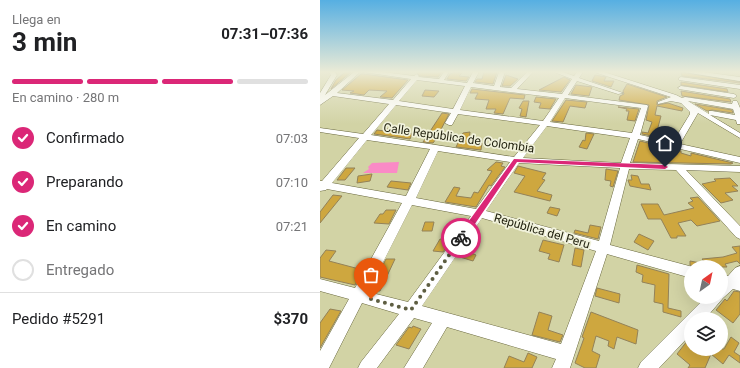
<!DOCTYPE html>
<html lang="es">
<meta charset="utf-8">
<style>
body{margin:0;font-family:Roboto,sans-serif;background:#f2f2f2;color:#202124;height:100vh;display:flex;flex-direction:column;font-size:15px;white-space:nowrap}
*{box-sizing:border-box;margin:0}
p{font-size:13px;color:#757577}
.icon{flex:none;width:22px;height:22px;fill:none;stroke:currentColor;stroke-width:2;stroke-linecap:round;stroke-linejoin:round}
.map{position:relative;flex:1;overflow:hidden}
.details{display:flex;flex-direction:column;background:#fff;width:320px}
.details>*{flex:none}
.needle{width:26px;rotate:33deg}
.tools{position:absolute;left:364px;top:260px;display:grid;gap:8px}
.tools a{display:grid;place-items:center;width:44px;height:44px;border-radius:50%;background:#fff;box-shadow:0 4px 16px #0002;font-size:20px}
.pin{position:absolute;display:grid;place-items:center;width:34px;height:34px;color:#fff;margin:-41px -17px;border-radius:50% 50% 50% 0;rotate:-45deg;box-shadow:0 0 4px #0007}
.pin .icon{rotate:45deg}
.courier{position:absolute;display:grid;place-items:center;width:40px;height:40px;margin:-20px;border:3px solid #db2777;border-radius:50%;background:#fff;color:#222;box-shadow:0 1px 5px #0007}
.overview em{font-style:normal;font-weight:700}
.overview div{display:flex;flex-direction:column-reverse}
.overview{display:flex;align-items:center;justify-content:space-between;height:68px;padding:0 12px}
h1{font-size:26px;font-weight:700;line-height:30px}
.bar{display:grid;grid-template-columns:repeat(4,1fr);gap:6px 4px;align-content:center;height:48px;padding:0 12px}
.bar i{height:5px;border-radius:3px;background:#e0e0e0}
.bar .selected{background:#db2777}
.bar p{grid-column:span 4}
.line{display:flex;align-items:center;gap:10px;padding:0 12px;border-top:1px solid #e0e0e0}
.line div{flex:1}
ol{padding:0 12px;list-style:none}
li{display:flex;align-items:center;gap:12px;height:44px}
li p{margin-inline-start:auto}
li .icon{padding:4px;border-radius:50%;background:#db2777;color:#fff;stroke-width:4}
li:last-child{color:#757577}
li i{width:22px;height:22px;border:2px solid #e0e0e0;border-radius:50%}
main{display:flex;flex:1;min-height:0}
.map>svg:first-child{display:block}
.green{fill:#fa8ac6}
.building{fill:#cea73f;stroke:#938259}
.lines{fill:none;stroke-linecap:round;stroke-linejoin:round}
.minor-casing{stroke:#68673d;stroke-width:1}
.minor{fill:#fff;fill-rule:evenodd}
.route{fill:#db2777}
.done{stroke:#5e5e42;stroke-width:4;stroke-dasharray:0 7.2}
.labels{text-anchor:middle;stroke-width:3.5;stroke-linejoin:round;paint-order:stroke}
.street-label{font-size:12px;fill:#1f1f0d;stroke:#f1f2db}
</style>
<main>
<section class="details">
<div class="overview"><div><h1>3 min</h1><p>Llega en</p></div><em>07:31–07:36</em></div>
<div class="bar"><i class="selected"></i><i class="selected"></i><i class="selected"></i><i></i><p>En camino · 280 m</p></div>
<ol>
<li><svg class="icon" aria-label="check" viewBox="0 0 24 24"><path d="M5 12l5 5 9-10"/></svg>Confirmado<p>07:03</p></li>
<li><svg class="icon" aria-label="check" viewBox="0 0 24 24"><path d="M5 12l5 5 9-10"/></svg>Preparando<p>07:10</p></li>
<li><svg class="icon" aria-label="check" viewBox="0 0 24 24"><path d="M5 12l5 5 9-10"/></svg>En camino<p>07:21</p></li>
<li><i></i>Entregado</li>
</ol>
<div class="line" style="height:52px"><div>Pedido #5291</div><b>$370</b></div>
</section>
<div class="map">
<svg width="420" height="368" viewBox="0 0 420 368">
<rect width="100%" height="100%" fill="#d2d3a5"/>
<path class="green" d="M79,162L77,173H43L49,169L48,167L52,163Z"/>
<path class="building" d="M25,72H31L11,89L16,80Z
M103,72H122L118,77L100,76L97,73Z
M135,72L142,73L139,76L149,77L146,81L127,79L130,74Z
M164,72H177L173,84L155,82L157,79H162Z
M361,72L420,82V83L362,76Z
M41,74H44L88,80L72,98L60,97L67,91L49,90L44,95L30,93L34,91L22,90Z
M186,75L198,79L190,86H182Z
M275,75L286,77L284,81H294L291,87L272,81Z
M244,77L250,80L241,92L219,90Z
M361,82L407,89L408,92L361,85Z
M307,84L347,97L337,101V105L348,103L363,108L362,111L337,106L335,115L341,116L337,131L350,134L348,139L322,134V132L328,133L332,122L326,120L329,105L299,100L300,96L304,94L303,91Z
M256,85L272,87L269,96L251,94Z
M152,89L205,95L204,99L190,98L183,114L174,113L176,109H166L169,100L155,99L158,93H150Z
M105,90L119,91L114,97L102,96Z
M361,91L410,99L411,102L362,96Z
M216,97L236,99L230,109L219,108L221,103L214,102Z
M246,100L267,102L265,108L250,106L243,122L232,121Z
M203,101H209L206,117L200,116L202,109L199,108Z
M375,104L412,110L413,113L392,110L387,111Z
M298,107L319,109L315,121L307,120L309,111H306L307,109Z
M122,113L129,114L116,139L113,143L103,142Z
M66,129H77L76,130H79L77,133L92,134L90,139L54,134L57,130L65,131Z
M150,132L149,142L162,143L161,150L136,147L143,133Z
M266,133L274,134L267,149L259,147L263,140L265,141Z
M320,141L336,145L335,151L340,152L342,157L352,159L356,150L361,151V153L371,156V153L413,163L411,164L313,162Z
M176,162L183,163L181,166L185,167L171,186L169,185L156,207L125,202L134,187L140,188L136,196L151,198L154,192L158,193L172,171L167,170Z
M198,166L226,173L222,179L225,180L217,191L232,195L230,201L194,192L205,176L194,173Z
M26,168H35L25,180H17Z
M286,169L298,171L293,187L290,186L291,181L285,180Z
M52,174L50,181L37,183L38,176Z
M311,175L318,176L321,184H329L331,190L310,186L308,180H312Z
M410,178L418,186H412L418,191L405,193L413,200L401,203L382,184L396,181L394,179Z
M71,181L91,183L88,190L67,187Z
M13,195L22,196L0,223V212Z
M378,197L400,221L377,226L371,220L358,223L366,236H357V238H351L341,219H328L321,204H338L344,215L374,208L368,203L373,201L370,198Z
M230,207L240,209L237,216L227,213Z
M66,210H76L69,224L54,223L60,214H63Z
M105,222H114L112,231H102Z
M270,225L281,227L278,239L254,233L255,230L268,233Z
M319,234L334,241L328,250L314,242Z
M120,239L131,241L123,252L113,251Z
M223,240L244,245L239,262L228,259L230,254L219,251Z
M420,246V264L417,261L405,264L407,267H388L386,265V267H374L370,265V261L386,264L382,259L403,257L417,253L412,247Z
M146,248L153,250L151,253L156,255L153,261L140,257Z
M255,248L264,250L261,267L252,265Z
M6,250L16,251L9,261L43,270L35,285L0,277V258Z
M66,259H75L60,291H50Z
M317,265L349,274L348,308L361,311V317L343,312V304L334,302L335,285L322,282L323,275L316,272Z
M277,288L300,294L299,303L275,296Z
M414,291L420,292V314L413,323L396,310L405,299L407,301Z
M10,309L21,311L0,348V323Z
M219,312L232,316L228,330L243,335L240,342L212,335Z
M271,312L318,330L316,344L297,337L294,349L288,346L289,341L276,336L272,351L280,355L276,368H265L255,363L264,338L262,337Z
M93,326L101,329L89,349L76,345L89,327L92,328Z
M371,336V349H404L411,337L419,343L414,352L420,356V363L409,355L403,364L391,354L385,368H368L370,365L357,354Z
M208,353L217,357L212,368H184L189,356L204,362Z"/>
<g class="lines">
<defs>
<path id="minor" d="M9,72H15L17,75L5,95L34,72H40L17,93L73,100L91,79L43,72H63L94,76L97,74L99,77L119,79L124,72H129L124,80L147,83L153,72H159L153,83L174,86L179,72H185L180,87L191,88L207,72H213L197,89L242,94L252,79L234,72H243L254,76L257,72H263L259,78L303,93L298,94L257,81L248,95L327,105L328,106L320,135L353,142L370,114V112L361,103L351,101L338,104V102L351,97L274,72H284L356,95L362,98L365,97L412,104L413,101H417L420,108V124H417L416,120L390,115L420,133V138L378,113L360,144L420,157V163L318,139L310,163L420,166V172L366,170L420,226V239L416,237L356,170L309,169L290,245L373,267H371V278L287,254L250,368H232L236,359L127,327L103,368H84L112,323L94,318L57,368H38L41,362L79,314L42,303L9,368H0V351L29,299L0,291V279L35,288L82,203L7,189L6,190L0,191V181H2L39,138L0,132V128L43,134L69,104L13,96L0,105V93L11,75ZM97,80L145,86L133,109L79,101ZM151,87L239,98L223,121L140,110ZM245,98L321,108L312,133L230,122ZM368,101L413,109L415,115L392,111H389V114ZM76,105L131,113L125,123L129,125H132L138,114L220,125L194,157L51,135ZM227,126L310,138L301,163L203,158ZM47,140L110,149L86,196L12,183ZM118,151L190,162L156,209L96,198ZM199,163L300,168L279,241L166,211ZM92,205L151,216L88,302L48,292ZM162,218L276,251L241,344L102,306Z
M364,72H383L420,77V81Z
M361,77L420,85V89L359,80V78Z
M361,86L414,94L417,96L414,98L359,89L358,88Z
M420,266V291L413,289L403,298L385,319H371V334L339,368H318L321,362L386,297H401V274L408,276L415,268Z"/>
</defs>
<use href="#minor" class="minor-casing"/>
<use href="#minor" class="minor"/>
</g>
<linearGradient id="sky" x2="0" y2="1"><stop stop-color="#56afe2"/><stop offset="0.58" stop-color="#ebebd6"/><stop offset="1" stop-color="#ebebd6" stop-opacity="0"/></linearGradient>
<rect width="420" height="124" fill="url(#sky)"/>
<path class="route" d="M194,159L345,165L348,167L345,169L197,162L144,240H138V236Z"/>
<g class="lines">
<path class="done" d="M51,299L91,310L141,238"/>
</g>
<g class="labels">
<g class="street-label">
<text transform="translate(139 138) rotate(8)" y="4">Calle República de Colombia</text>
<text transform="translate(222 231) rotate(16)" y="4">República del Peru</text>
</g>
</g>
</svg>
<div class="tools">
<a><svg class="needle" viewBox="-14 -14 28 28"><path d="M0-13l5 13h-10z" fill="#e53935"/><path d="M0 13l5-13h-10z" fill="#757577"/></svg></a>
<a><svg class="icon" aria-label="layers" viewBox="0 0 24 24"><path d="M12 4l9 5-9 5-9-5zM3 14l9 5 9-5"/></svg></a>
</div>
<div class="pin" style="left:51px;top:299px;background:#ea580c"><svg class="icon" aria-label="bag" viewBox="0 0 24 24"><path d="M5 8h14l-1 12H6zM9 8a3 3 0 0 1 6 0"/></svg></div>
<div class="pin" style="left:345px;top:167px;background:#1f2937"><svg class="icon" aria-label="home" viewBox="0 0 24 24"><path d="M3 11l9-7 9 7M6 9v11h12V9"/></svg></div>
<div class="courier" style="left:141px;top:238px"><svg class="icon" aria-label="bike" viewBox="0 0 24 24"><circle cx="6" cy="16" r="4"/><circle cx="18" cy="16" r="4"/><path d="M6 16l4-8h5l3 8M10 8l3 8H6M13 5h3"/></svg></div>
</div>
</main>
